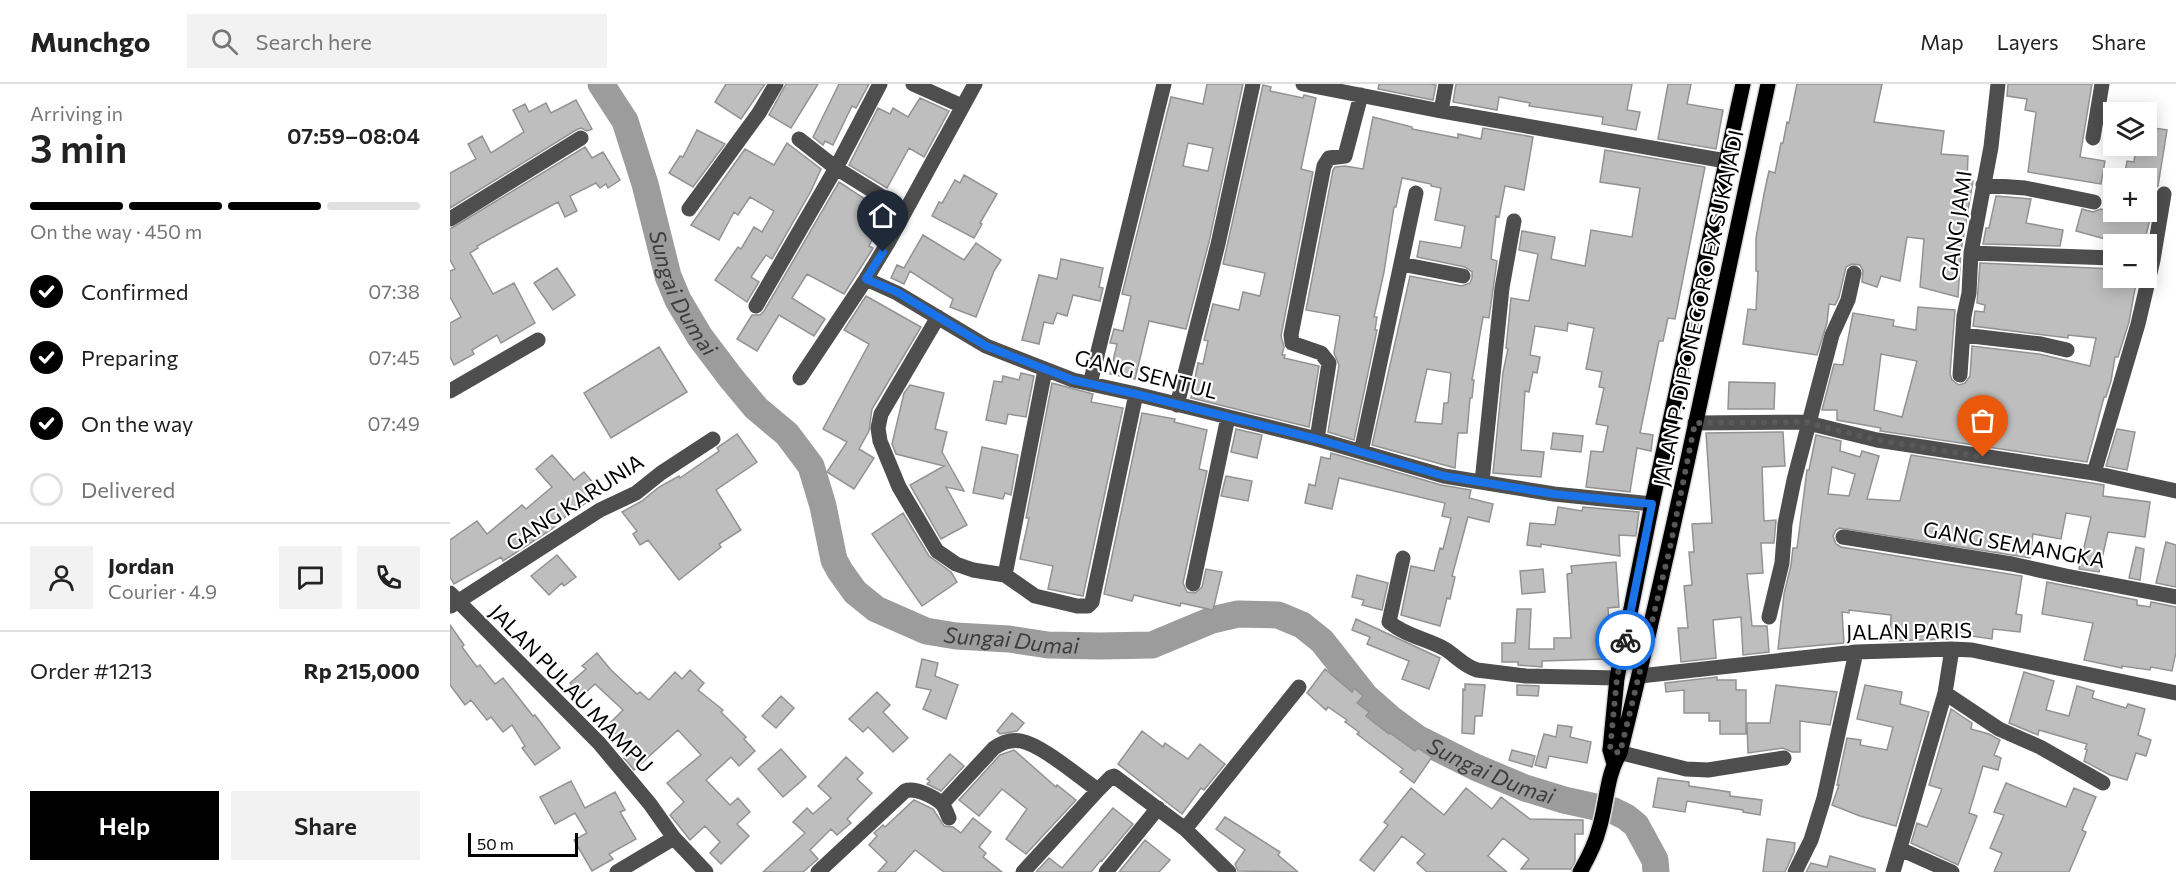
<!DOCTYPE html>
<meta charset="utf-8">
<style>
body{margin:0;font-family:Commissioner,sans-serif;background:#f2f2f2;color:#222;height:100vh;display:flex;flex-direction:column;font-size:22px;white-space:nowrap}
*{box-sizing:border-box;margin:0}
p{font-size:20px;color:#767676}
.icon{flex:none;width:33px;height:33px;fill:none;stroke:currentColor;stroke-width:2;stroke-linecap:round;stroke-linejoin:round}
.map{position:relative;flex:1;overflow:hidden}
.side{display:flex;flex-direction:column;background:#fff;width:450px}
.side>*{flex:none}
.tools{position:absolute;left:1653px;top:18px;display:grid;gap:12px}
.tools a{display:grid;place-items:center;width:54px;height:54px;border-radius:0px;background:#fff;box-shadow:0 3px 15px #0003;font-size:30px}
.scale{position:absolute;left:18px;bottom:15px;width:110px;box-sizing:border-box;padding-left:6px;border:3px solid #000;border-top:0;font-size:16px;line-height:21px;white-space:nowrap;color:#000;-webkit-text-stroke:4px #fff;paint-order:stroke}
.pin{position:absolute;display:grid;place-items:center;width:51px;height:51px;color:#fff;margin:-62px -26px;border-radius:50% 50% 50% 0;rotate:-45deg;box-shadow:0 0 6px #0007}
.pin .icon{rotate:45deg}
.courier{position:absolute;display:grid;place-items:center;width:60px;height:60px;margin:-30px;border:4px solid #1a73e8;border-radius:50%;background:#fff;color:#222;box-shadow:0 2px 8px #0007}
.overview em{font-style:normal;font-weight:600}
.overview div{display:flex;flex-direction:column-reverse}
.overview{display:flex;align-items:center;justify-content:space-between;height:102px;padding:0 30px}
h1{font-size:39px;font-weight:600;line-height:45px}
.bar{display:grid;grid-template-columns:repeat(4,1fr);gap:9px 6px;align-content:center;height:72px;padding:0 30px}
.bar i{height:8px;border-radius:4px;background:#e0e0e0}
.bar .on{background:#000}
.bar p{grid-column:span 4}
.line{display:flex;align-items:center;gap:15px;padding:0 30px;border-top:2px solid #e0e0e0}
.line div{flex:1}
.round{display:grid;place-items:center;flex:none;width:63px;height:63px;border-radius:0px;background:#f2f2f2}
ol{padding:0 30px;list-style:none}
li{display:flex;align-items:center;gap:18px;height:66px}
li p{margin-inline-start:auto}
li .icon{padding:6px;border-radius:50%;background:#000;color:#fff;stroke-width:4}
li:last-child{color:#767676}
li i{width:33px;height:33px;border:3px solid #e0e0e0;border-radius:50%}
.cta{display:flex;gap:12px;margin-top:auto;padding:12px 30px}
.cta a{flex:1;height:69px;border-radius:0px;background:#000;color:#fff;font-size:24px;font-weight:600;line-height:69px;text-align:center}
.cta a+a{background:#f2f2f2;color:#222}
header{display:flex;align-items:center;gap:36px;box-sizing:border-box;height:84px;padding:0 30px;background:#fff;border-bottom:2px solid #e0e0e0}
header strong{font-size:28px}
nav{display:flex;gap:33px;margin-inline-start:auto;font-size:21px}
.search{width:420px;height:54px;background:#f2f2f2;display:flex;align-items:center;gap:15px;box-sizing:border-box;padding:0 21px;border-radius:0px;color:#767676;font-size:22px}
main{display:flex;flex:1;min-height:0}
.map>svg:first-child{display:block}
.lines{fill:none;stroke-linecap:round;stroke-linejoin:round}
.river{stroke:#9c9c9c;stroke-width:27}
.building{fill:#bebebe;stroke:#929292;stroke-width:1.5;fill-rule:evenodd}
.major-casing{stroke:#dbdbdb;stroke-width:18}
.minor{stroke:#4e4e4e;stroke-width:15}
.major{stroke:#000;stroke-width:15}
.done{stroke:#595959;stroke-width:6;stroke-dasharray:0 10.8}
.route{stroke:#1a73e8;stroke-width:8}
.labels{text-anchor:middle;stroke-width:4.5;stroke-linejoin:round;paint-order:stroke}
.street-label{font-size:21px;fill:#000;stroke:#fff}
.water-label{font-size:22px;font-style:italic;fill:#3d3d3d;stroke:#fff}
</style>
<header>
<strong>Munchgo</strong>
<div class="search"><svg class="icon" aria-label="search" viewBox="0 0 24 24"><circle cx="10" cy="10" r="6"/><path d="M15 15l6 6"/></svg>Search here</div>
<nav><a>Map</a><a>Layers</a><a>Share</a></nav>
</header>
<main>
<section class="side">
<div class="overview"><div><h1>3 min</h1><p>Arriving in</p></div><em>07:59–08:04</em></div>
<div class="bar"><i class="on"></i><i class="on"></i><i class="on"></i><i></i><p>On the way · 450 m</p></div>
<ol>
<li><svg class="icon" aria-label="check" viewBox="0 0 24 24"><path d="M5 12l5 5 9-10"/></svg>Confirmed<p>07:38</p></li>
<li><svg class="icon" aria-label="check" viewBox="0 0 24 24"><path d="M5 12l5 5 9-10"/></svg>Preparing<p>07:45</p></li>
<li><svg class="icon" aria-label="check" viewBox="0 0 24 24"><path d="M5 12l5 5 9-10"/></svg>On the way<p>07:49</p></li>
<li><i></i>Delivered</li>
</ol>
<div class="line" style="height:108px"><a class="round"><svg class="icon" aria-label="person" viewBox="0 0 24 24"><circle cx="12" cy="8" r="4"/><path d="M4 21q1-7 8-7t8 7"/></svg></a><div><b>Jordan</b><p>Courier · 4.9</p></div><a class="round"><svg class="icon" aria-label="chat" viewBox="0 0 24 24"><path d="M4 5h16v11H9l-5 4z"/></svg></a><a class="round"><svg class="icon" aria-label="phone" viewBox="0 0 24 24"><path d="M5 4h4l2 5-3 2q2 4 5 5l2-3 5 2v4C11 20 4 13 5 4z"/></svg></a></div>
<div class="line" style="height:78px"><div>Order #1213</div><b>Rp 215,000</b></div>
<div class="cta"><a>Help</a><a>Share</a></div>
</section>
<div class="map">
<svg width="1726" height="788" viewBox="0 0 1726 788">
<rect width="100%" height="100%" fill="#fff"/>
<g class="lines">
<path class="river" id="s1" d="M151,0L175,37L195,100L218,192L228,216L250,253L281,294L306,324L337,350L361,382L373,422L384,476L390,487L405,508L426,525L476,547L506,552L559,555L598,561L650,562L702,561L762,536L788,530L828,531L852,541L872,557L916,613L941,635L967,654L1025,683L1075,704L1114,716L1164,727L1176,733L1186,741L1205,776L1206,788"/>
</g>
<path class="building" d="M276,0H315L291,35L265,18Z
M336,0H368L341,44L319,31Z
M389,0H419L406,24L402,22L383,61L375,57L373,61L363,53Z
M757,0H793L759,158L736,245L699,237L685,295L660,290L667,260L660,259L664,245L673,247L681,212L672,210L721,13L753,20ZM738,59L763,64L758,87L733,82Z
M929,0H980L986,1L983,16L928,5Z
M1006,0H1182L1177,26L1190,28L1186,46L1152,40L1153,33L1079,22L1080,19L1049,13L1047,26L1003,18Z
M1218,0H1241L1237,20L1273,26L1266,65L1208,55Z
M1347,0H1432L1424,38L1494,47L1491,70L1518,72L1517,97H1523L1511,167L1508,213L1470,203L1474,155L1457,153L1450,197L1431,192L1427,203L1412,198L1413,187L1410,181L1402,180L1396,183L1389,213L1385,221L1379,220L1377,239L1367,271L1293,260L1298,225L1306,226L1308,187H1306V154L1314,110L1319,87L1325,89L1331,59H1333L1337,38L1339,39Z
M1558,0H1642L1630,73L1655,77L1651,100L1578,88L1586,28L1575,26L1577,15L1557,12Z
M813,1L821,3L820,7L853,14L854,11L866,14L851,85L863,88L831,252L834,263L832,271H835L834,274L869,282L859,343L741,314L748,279L753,280L758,257L754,256L763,220L789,226L793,208L810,212L815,189L773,180Z
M470,14L499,27L474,73L459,64L437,104L399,81L428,24L440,30L443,24L458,33Z
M126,16L142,45L137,47L131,44L126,46L0,124V89L26,75L18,60L32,52L41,69L74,48L63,26L75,20L79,28L96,19L101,29Z
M923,33L962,43V45L1008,54V50L1031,55L1033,44L1083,53L1074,106L1055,102L1049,133L1046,132L1041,175L1047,177L1039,234L1033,233L1022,296H1024L1022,314H1020L1017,349H1008L1005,384L922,361L960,192L1012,202L1020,199L1022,194V188L1015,183L967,173L970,157L1011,164L1015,142L985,136L991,104L981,102V100L952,94L946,123H944L934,188L924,233H927L925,246H927L904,356L878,348L889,281L884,269L890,232L856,226L883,86L885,83L895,82L913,85ZM977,285L1001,289L998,319H994L992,340L965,338Z
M1696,43L1717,46L1708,102L1706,104L1696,103V94H1674L1677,77L1684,78L1686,62H1696Z
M247,46L275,60L243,103L219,89L230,72L233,73Z
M337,59L371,85L361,107L322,175L316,171L301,193L309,198L297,218L265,196L288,163L291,165L304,143L312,148L324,127L300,113L288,131L284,128L269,156L241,141L295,65L324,81Z
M135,63L142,74L153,68L170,96L158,104L156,100L150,104L146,99L120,112L127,127L115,133L108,118L63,142L27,162L28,164L20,169L43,210L64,199L85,239L51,259L47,251L22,266L24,270L4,281L0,273V239L11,233L0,213V187L5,185L0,176V145Z
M1155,66L1255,83L1225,235L1218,234L1213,257H1209L1190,349L1203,351L1201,367L1187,364L1180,408L1136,403L1141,367L1153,368L1158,342L1146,340L1154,304L1149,303L1152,288L1136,285L1144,244L1118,239L1117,247L1085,242L1080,271L1090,273L1087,289L1083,288L1079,308L1075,307L1071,366L1094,368L1091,393L1043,389L1053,288L1058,265L1056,264L1061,214L1079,217L1088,170L1069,166L1072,147L1105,153L1101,175L1135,182L1141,146L1182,153L1190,104L1150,98Z
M514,91L547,110L530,139L532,140L524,154L482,132L489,118L492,119L505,96L510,99Z
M389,98L436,129L419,162L423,164L420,169L394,210L357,190L342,214L375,235L364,252L329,231L307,267L287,255L302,231H310L314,227Z
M1546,112L1581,115L1576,139L1613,146L1610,162L1533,160L1536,144H1539Z
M1632,125L1643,128L1651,125L1662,128L1663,125L1664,128H1672L1700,135L1694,160L1664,161L1654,158L1655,155L1626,147Z
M473,151L514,176L526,159L551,176L544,187L526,233L500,223L503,215L460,187L454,200L441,194L447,181L454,184Z
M611,175L653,184L649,203L653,204L650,217L623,211L617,232L607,229L603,240L594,238L589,260L572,256L589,191L607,195Z
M1530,179L1664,185V194H1687L1679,238L1668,273H1665L1661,297L1656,313H1654L1637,378L1430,347L1431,344L1387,336V326H1372L1384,280L1393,281L1403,229L1444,236L1443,242L1466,246L1468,223L1505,226L1500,290L1502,296L1509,301L1515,299L1520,292L1522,262L1589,270L1640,282L1646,254L1618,251V254L1523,242L1525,227L1534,228L1535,221L1527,219ZM1431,270L1467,277L1452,333L1424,326Z
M107,184L125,211L103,226L84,199Z
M416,212L471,243L422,325L419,347L409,365L424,374L404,405L377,388L397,358L373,345L419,260L394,246Z
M209,263L237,308L161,354L134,309Z
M571,289L584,292L576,333L558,330L556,340L536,336L544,297L552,298L553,292L569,296Z
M1279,298L1325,299L1324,325H1278Z
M602,299L643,310L641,318L673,324L633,512L598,505L603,482L570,475L579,434H576Z
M460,301L494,309L485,345L497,348L492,368L514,407L496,403L517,441L491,455L460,401L494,382L446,370L442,360L454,309Z
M692,329L725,335L724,338L757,346L749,385L757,387L733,499L737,508L745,509L752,503L756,485L772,488L763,526L731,519L730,522L684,511L682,517L654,510Z
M786,345L812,351L807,374L781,368Z
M1667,345L1685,348L1677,386L1656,382Z
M1333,348L1335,382L1312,383L1314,437L1326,436L1324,459H1311L1313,489L1297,490L1302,542H1317L1319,568L1293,571L1291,533L1263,536L1266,574L1231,578L1228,544H1238L1234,502L1242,501L1239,468H1244L1242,440L1262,439L1256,349Z
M1103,349L1133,352L1131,368L1101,365Z
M287,350L307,378L266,406L291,446L269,460L271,463L229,496L198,456L190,461L183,450L187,447L172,428L192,417L209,403L229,392L230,394L269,367L267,364Z
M1366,351L1391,357L1390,367L1410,373L1412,367L1429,372L1417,415L1450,417L1461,371L1654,401L1653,412L1700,418L1695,453L1658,448L1649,488L1629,485L1641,433L1616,429L1611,455L1583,450L1580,474L1390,444L1386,446L1383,452L1386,460L1391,463L1572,492L1566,530L1572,531L1570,548L1543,545L1542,555L1500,549L1499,555L1440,557L1441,531L1399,526V529L1392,528L1394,559L1328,565L1334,510L1341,481L1343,464H1347L1357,386H1359ZM1382,383L1405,390L1399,412L1378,410Z
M532,363L568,371L561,411L555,409L553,415L523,409Z
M881,369L991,401L1021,406L1019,414L1043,420L1039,438L1018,433L1002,492L1005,493L1000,515L997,514L990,542L951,531L961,482L984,487L990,464L993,465L1001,434L992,432L995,419L889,394L882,425L855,419L859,400L865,402L871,373L880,375Z
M102,371L124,396L134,388L150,407L127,426L125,424L102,445L53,477L51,473L4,500L0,493V456L27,437L37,450L72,421L76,425L102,403L86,385Z
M776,392L802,397L798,417L771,412Z
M1108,423L1132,427L1133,423L1189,428L1186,452L1169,451L1170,472L1091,460V463L1077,461L1080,439L1105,441Z
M453,429L479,472L501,488L507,498L472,522L422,450Z
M1716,458L1726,461V503L1706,499Z
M1686,463L1694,465L1690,496L1679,494Z
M107,471L126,493L114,502L112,499L99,511L81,492Z
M1166,478L1169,523L1158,524L1160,548H1155L1156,575L1092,577V583L1068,581V578H1052V559H1065L1067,525H1081L1079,565H1104V554H1121L1117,490L1122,489L1121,482Z
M1093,485L1095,508L1072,510L1070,487Z
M907,491L938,499L932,526L912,521L914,516L902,513Z
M1597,498L1687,516V521L1700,523L1701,518L1726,523V568L1722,587L1701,583L1700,586L1672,582V584L1634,576L1643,539L1592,530Z
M906,535L990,574L979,605L952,595L959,577L917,560L920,553L902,546Z
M0,541L14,561L12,563L27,583L30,581L45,600L53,594L83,632L85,631L110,664L85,681L72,664L75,662L62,641L53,648L41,633L37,636L21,616L15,621L0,601Z
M147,569L161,586L187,610L190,608L199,616L225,588L232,595L240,586L254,599L248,606L273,626L271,628L296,653L294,655L305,667L289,682L281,673L256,696L280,721L288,714L300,728L287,740L299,752L271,780L260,769L270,758L255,742L240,756L220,731L234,718L217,699L251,671L228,646L184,686L174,674L183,666L157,642L173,626L145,600L132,612L120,599L136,585L132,582Z
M472,575L488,579L485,592L508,601L496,635L473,625L481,606L466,603Z
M875,585L902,608L904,604L913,612L907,619L919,628L916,632L939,650L940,649L965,667L968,664L982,673L964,699L950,688L953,685L907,650L909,648L895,638L897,636L878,623L876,626L857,609Z
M1574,588L1604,597L1596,626L1619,632L1627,602L1644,607L1642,614L1676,624L1678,620L1695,625L1688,651L1701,656L1696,672L1686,669L1677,696L1660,691L1634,677L1637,666L1635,665L1637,660L1589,646L1588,651L1559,639Z
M1267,593V596H1286V606H1296V650H1270V637H1259V629H1234V606L1216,608L1215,599Z
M1015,600L1035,601L1032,632H1025L1024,650L1012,649L1013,605L1015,606Z
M1067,601L1089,602L1088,612L1067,611Z
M1326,601L1387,608L1380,641L1350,637V668H1342L1333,664L1298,669L1297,639H1320Z
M1415,601L1452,608L1450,620L1479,628L1446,742L1410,732L1382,721L1389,701H1387L1397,654L1411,656L1410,661L1437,666L1443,643L1407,635Z
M427,608L440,621L433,628L458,654L443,668L418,643L413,648L399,635Z
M331,612L344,624L326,644L312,632Z
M1501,625L1522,639L1521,645L1539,650L1550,656L1544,671L1551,674L1548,686L1533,682L1519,729L1527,732L1508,781L1461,759L1467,739L1477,743L1492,705L1479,701Z
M562,629L574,639L567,647L550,650L547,647Z
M1108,641L1122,643L1120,653L1141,658L1137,679L1099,672L1096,684L1085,681L1094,650L1106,653Z
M692,647L713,663L715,659L738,675L750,660L775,680L754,706L751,704L732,730L668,680Z
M331,665L356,693L333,713L308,685Z
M564,666L606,703L607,701L626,716L576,770L556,755L577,725L552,705L529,732L509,716L550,671Z
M1062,666L1085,672L1082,683L1059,676Z
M500,670L514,682L491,707L477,700L480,697L477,695Z
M396,673L413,689L407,695L422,709L397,735L401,739L387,751L381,745L360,766L368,775L353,788H313L355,749L343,738L357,724L363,730L381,714L368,702Z
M1208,694L1239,698V702L1280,708V712L1312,716L1310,731L1293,728V726L1237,717L1235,728L1203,723Z
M121,697L135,724L165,708L175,726L170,728L186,755L159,770L163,775L142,787L124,756L137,749L125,729L105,740L90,713Z
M1556,699L1616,723L1624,704L1646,713L1632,746L1636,748L1619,788H1544L1552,769L1540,764L1554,731L1544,728Z
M961,704L994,731L1016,704L1042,725L1051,713L1080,735L1133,736V750H1125V778L1121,785H1071L1079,775L1053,754L1038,772L1057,788H977L967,779L975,770L952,752L924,787L910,776L938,741L934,738Z
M464,716L483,725L494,742L503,743L511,749L523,734L541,748L529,763L536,769L533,773L552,788H494L465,766L445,788H428L437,778L419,761L427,752L424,749L433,741L435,743Z
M663,724L683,740L652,777L651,776L641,788H586L599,774L612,784Z
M775,733L830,768L828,771L848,788L788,787L785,780L795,766L766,745Z
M1317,755L1345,759L1344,768L1335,788H1313Z
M695,756L720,776L709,788H669Z
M1380,772L1425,785V788H1356L1361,779L1377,783Z"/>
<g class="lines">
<defs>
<path id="major" d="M1164,680L1160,666L1167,594L1202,420L1293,0
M1130,788C1138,774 1145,761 1149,745C1157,720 1156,692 1170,669C1225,447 1270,223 1318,0"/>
</defs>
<use href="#major" class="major-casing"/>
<path class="minor" d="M463,0L512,22
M525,0L439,157L416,195L447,209L536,262L623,296L686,310L867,355L994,392L1104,410L1202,420
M853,0L991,27L1276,77
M991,27L996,0
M1643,54L1652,0
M349,55L386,84L455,127
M1533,101L1575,104L1644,118
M239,125L309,29L326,0
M0,135L131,54
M1521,169L1664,174
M951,180L1013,192
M306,222L386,84L430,0
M488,233L431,330L428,344L430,357L449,403L487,467L506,480L523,486L555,491L585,512L627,522H638L642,518L686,310
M1513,251L1591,260L1617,266
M1510,291L1514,232L1519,209L1521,169L1541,63L1548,0
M350,294L416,195
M640,300L714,0
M0,307L88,256
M727,321L768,160L803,0
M1245,339L1359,338L1366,341L1427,356L1644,389L1726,407
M867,355L879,279L871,269L842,259L841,251L874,82L879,74L895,72L911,11
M911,368L966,109
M1644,389L1688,240L1703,176L1714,110
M1032,398L1052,204L1064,137
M1393,453L1562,480L1616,492L1726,513
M953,474L939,538C956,552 977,555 995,565C1006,572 1014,582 1027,586L1076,592L1167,594
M555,491L595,286
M743,500L778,333
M0,509L149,659L200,720L224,754L256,788
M1,522L150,426L186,409L211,389L263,355
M1319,533L1332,479L1335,440L1344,396L1382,251L1398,216L1404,189
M1190,592L1406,568L1502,565L1522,566L1726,609
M1495,609L1549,645L1590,663L1653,699
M1160,666L1236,685L1258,686L1334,674
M492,720L544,664C551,659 561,655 571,657C592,661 629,693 648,706
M735,745L849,603
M1450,765L1502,788
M167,788L224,754
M368,788L455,707C465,703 485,713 492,720C495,723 497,730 499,734
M573,788L648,706L661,693L664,692L735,745L779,788
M656,788L708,724
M1345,788L1361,756L1374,714L1406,568
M1443,788L1495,609L1502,565"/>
<use href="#major" class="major"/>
</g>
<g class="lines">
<path class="done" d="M1175,556L1167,594L1160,666L1170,669L1220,464L1245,339L1359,338L1366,341L1427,356L1533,373"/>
<path class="route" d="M433,168L416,195L447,208L536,262L623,296L686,310L867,355L994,392L1104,410L1202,420L1175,556"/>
</g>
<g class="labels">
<g class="street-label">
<text transform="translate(1507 142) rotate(-82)" y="7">GANG JAMI</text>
<text transform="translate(1249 224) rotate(-78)" y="7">JALAN P. DIPONEGORO EX SUKAJADI</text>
<text transform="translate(696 291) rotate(14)" y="7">GANG SENTUL</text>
<text transform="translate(125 419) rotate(-33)" y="7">GANG KARUNIA</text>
<text transform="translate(1564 461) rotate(10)" y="7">GANG SEMANGKA</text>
<text transform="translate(1459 548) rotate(-1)" y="7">JALAN PARIS</text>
<text transform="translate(121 605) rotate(46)" y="7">JALAN PULAU MAMPU</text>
</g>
<g class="water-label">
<text dy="8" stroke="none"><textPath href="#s1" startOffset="226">Sungai Dumai</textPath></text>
<text dy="8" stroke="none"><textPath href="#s1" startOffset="748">Sungai Dumai</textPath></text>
<text dy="8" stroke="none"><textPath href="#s1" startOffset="1290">Sungai Dumai</textPath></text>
</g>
</g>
</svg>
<div class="tools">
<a><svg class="icon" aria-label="layers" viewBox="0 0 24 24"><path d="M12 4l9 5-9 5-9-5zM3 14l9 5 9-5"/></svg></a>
<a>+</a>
<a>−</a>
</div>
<div class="scale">50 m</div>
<div class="pin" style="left:1533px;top:373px;background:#ea580c"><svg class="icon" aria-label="bag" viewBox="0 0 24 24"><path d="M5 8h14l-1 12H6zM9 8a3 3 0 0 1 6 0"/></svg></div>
<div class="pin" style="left:433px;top:168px;background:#1f2937"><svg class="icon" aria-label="home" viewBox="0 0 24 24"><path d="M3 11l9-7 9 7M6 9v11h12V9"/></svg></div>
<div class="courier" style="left:1175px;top:556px"><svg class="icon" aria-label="bike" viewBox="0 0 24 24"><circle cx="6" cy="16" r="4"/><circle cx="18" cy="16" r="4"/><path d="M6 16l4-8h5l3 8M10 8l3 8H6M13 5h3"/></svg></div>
</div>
</main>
